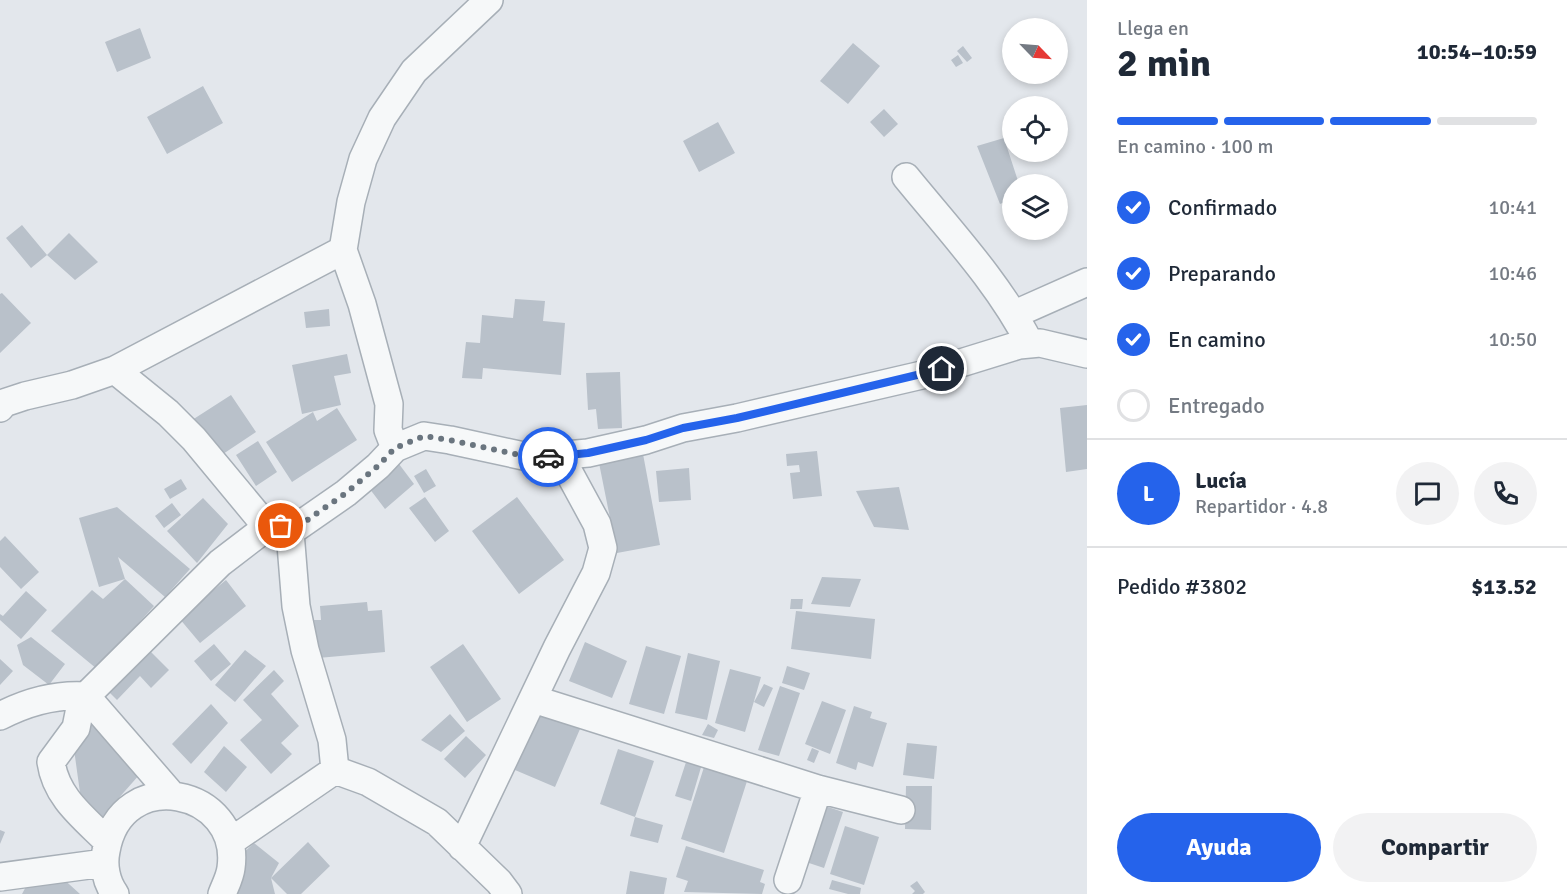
<!DOCTYPE html>
<html lang="es">
<meta charset="utf-8">
<style>
body{margin:0;font-family:Signika,sans-serif;background:#f2f2f3;color:#1f2937;height:100vh;display:flex;flex-direction:column;font-size:22px;white-space:nowrap}
*{box-sizing:border-box;margin:0}
p{font-size:20px;color:#747a83}
.icon{flex:none;width:33px;height:33px;fill:none;stroke:currentColor;stroke-width:2;stroke-linecap:round;stroke-linejoin:round}
.map{position:relative;flex:1;overflow:hidden}
.panel{display:flex;flex-direction:column;background:#fff;width:480px}
.panel>*{flex:none}
.needle{width:39px;rotate:115deg}
.controls{position:absolute;left:1002px;top:18px;display:grid;gap:12px}
.controls a{display:grid;place-items:center;width:66px;height:66px;border-radius:50%;background:#fff;box-shadow:0 3px 9px #0003;font-size:30px}
.pin{position:absolute;display:grid;place-items:center;width:51px;height:51px;color:#fff;margin:-26px;border:3px solid #fff;border-radius:50%;box-shadow:0 2px 6px #0007}
.courier{position:absolute;display:grid;place-items:center;width:60px;height:60px;margin:-30px;border:4px solid #2563eb;border-radius:50%;background:#fff;color:#222;box-shadow:0 2px 8px #0007}
.headline em{font-style:normal;font-weight:700}
.headline div{display:flex;flex-direction:column-reverse}
.headline{display:flex;align-items:center;justify-content:space-between;height:102px;padding:0 30px}
h1{font-size:39px;font-weight:700;line-height:45px}
.bar{display:grid;grid-template-columns:repeat(4,1fr);gap:9px 6px;align-content:center;height:72px;padding:0 30px}
.bar i{height:8px;border-radius:4px;background:#e0e1e3}
.bar .active{background:#2563eb}
.bar p{grid-column:span 4}
.line{display:flex;align-items:center;gap:15px;padding:0 30px;border-top:2px solid #e0e1e3}
.line div{flex:1}
.round{display:grid;place-items:center;flex:none;width:63px;height:63px;border-radius:32px;background:#f2f2f3}
ol{padding:0 30px;list-style:none}
li{display:flex;align-items:center;gap:18px;height:66px}
li p{margin-inline-start:auto}
li .icon{padding:6px;border-radius:50%;background:#2563eb;color:#fff;stroke-width:4}
li:last-child{color:#747a83}
li i{width:33px;height:33px;border:3px solid #e0e1e3;border-radius:50%}
.action{display:flex;gap:12px;margin-top:auto;padding:12px 30px}
.action a{flex:1;height:69px;border-radius:36px;background:#2563eb;color:#fff;font-size:24px;font-weight:700;line-height:69px;text-align:center}
.action a+a{background:#f2f2f3;color:#1f2937}
main{display:flex;flex:1;min-height:0}
.map>svg:first-child{display:block}
.building{fill:#b9c1ca}
.lines{fill:none;stroke-linecap:round;stroke-linejoin:round}
.minor-casing{stroke:#a7afb7;stroke-width:30}
.minor{stroke:#f6f8f9;stroke-width:27}
.done{stroke:#6a757f;stroke-width:6;stroke-dasharray:0 10.8}
.route{stroke:#2563eb;stroke-width:8}
</style>
<main>
<div class="map">
<svg width="1087" height="894" viewBox="0 0 1087 894">
<rect width="100%" height="100%" fill="#e3e7ec"/>
<path class="building" d="M140,28L151,58L117,72L105,42Z
M853,43L880,66L848,104L820,81Z
M963,46L972,58L967,62L957,51Z
M958,55L963,63L956,67L951,60Z
M203,86L223,123L167,154L147,117Z
M884,109L898,124L884,137L870,122Z
M718,122L735,153L699,172L683,141Z
M1004,138L1019,184H1012V199L1000,204L977,146Z
M22,225L47,255L31,268L6,238Z
M69,233L98,262L75,280L47,255Z
M2,293L31,323L0,353V294Z
M515,299L545,301L543,321L565,323L561,375L483,368L482,379L462,378L466,342L480,343L482,315L513,318Z
M329,309L330,326L306,328L304,312Z
M347,354L351,373L334,376L341,405L302,414L292,365Z
M620,372L622,428L598,429L596,409L588,410L586,373Z
M231,395L256,432L214,460L189,422Z
M1087,405V469L1066,472L1060,408Z
M337,408L357,440L292,482L266,442L313,412L317,421Z
M258,441L277,472L256,486L236,455Z
M817,451L822,496L793,499L790,473L800,472L799,465L787,466L786,454Z
M643,454L660,545L617,553L599,463Z
M399,464L414,484L385,509L366,484Z
M689,468L691,500L659,502L656,471Z
M426,469L436,486L424,493L414,476Z
M181,479L187,489L170,499L164,489Z
M899,487L909,530L874,527L856,491Z
M425,497L449,531L435,542L409,508Z
M517,497L564,560L519,594L472,531Z
M203,498L228,524L197,563L167,531Z
M172,503L181,515L164,528L155,516Z
M117,507L190,569L165,597L118,557L125,579L99,587L79,518Z
M5,536L39,572L21,589L0,567V541Z
M822,577L861,579L850,607L811,604Z
M125,579L154,606L97,669L51,631L92,590L103,599Z
M226,580L246,606L200,643L179,618Z
M26,591L47,610L21,639L0,620V614L3,616Z
M791,599H803L802,609H790Z
M367,602L368,611L382,610L385,652L318,658L314,620H321L320,606Z
M796,611L875,619L871,659L791,649Z
M31,637L65,664L49,685L23,665L17,645Z
M141,642L169,670L151,688L140,676L117,700L101,684Z
M585,642L627,661L612,698L569,681Z
M214,644L231,664L211,681L194,661Z
M463,644L501,699L467,722L430,667Z
M646,646L681,656L664,714L629,704Z
M245,650L266,666L235,702L215,685Z
M688,653L720,661L707,720L675,713Z
M0,659L13,671L0,685Z
M787,666L810,673L804,690L782,683Z
M730,669L761,677L745,732L715,723Z
M274,670L284,681L271,694L299,726L281,743L292,754L271,774L240,740L262,720L243,700Z
M764,684L773,688L764,707L754,702Z
M780,686L800,693L779,756L758,750Z
M822,701L846,710L830,754L805,744Z
M211,704L228,723L191,764L172,744Z
M854,706L872,712L870,718L887,723L873,767L858,762L856,770L836,763Z
M541,712L580,729L555,787L515,770Z
M450,714L465,731L441,752L421,740Z
M96,721L140,774L102,817L81,800L73,742Z
M708,724L718,730L714,738L702,735Z
M466,736L486,755L465,778L444,759Z
M907,743L937,746L934,779L903,775Z
M224,746L247,767L226,792L204,772Z
M812,748L819,751L814,763L807,760Z
M618,749L654,761L635,817L600,804Z
M687,759L702,764L691,801L675,796Z
M705,764L748,778L724,853L681,839Z
M906,786H932L931,830L905,829Z
M816,803L843,812L824,868L797,859Z
M635,817L663,825L658,843L630,836Z
M845,826L879,837L864,885L830,874Z
M0,830L5,832L0,844Z
M308,842L330,866L301,894H287L271,878Z
M254,843L279,863L271,878L275,894H229L239,857Z
M686,846L764,870L760,882L765,884L762,894L684,892L688,881L676,877Z
M630,871L667,878L664,894H626Z
M59,875L80,894H22L29,881Z
M832,880L861,888L860,894H848L829,889Z
M917,881L925,892L923,894H912L915,891L910,886Z"/>
<g class="lines">
<defs>
<path id="minor" d="M906,177C950,231 999,283 1030,344
M1015,314L1087,282
M115,370L168,413L194,439L267,527
M0,408L4,403L25,396L72,385L115,370L343,250
M395,448L388,430L389,404L362,304L343,250L351,202L363,159L382,118L414,71L489,0
M533,699L818,789L901,810
M0,716C27,702 56,694 86,696L171,794
M335,770L332,740L305,650L296,606L290,532L346,493L378,466L395,448L424,436L450,440L533,458L588,453L646,440L683,428L737,418L922,375L1019,345L1040,343L1087,354
M107,841C83,817 56,797 51,762L76,728L80,708L86,696L220,563L267,527L281,526L290,532
M230,842L335,770L368,782L437,822L499,882L508,894
M462,847L557,648L596,573L603,548L597,524L560,456
M0,877L104,863
M788,880L818,789
M115,894C106,882 103,865 106,851C121,763 242,789 231,868C230,877 225,886 222,894"/>
</defs>
<use href="#minor" class="minor-casing"/>
<use href="#minor" class="minor"/>
</g>
<g class="lines">
<path class="done" d="M281,526L290,532L346,493L378,466L395,448L424,436L450,440L533,458L548,457"/>
<path class="route" d="M548,457L588,453L646,440L683,428L737,418L942,369"/>
</g>
</svg>
<div class="controls">
<a><svg class="needle" viewBox="-14 -14 28 28"><path d="M0-13l5 13h-10z" fill="#e53935"/><path d="M0 13l5-13h-10z" fill="#747a83"/></svg></a>
<a><svg class="icon" aria-label="locate" viewBox="0 0 24 24"><circle cx="12" cy="12" r="6"/><path d="M12 2v4M12 18v4M2 12h4M18 12h4"/></svg></a>
<a><svg class="icon" aria-label="layers" viewBox="0 0 24 24"><path d="M12 4l9 5-9 5-9-5zM3 14l9 5 9-5"/></svg></a>
</div>
<div class="pin" style="left:281px;top:526px;background:#ea580c"><svg class="icon" aria-label="bag" viewBox="0 0 24 24"><path d="M5 8h14l-1 12H6zM9 8a3 3 0 0 1 6 0"/></svg></div>
<div class="pin" style="left:942px;top:369px;background:#1f2937"><svg class="icon" aria-label="home" viewBox="0 0 24 24"><path d="M3 11l9-7 9 7M6 9v11h12V9"/></svg></div>
<div class="courier" style="left:548px;top:457px"><svg class="icon" aria-label="car" viewBox="0 0 24 24"><path d="M5 17H2v-5l4-1 3-4h7l3 4 3 1v5h-3M9 17h6M6 11h13"/><circle cx="7" cy="17" r="2"/><circle cx="17" cy="17" r="2"/></svg></div>
</div>
<section class="panel">
<div class="headline"><div><h1>2 min</h1><p>Llega en</p></div><em>10:54–10:59</em></div>
<div class="bar"><i class="active"></i><i class="active"></i><i class="active"></i><i></i><p>En camino · 100 m</p></div>
<ol>
<li><svg class="icon" aria-label="check" viewBox="0 0 24 24"><path d="M5 12l5 5 9-10"/></svg>Confirmado<p>10:41</p></li>
<li><svg class="icon" aria-label="check" viewBox="0 0 24 24"><path d="M5 12l5 5 9-10"/></svg>Preparando<p>10:46</p></li>
<li><svg class="icon" aria-label="check" viewBox="0 0 24 24"><path d="M5 12l5 5 9-10"/></svg>En camino<p>10:50</p></li>
<li><i></i>Entregado</li>
</ol>
<div class="line" style="height:108px"><b class="round" style="background:#2563eb;color:#fff">L</b><div><b>Lucía</b><p>Repartidor · 4.8</p></div><a class="round"><svg class="icon" aria-label="chat" viewBox="0 0 24 24"><path d="M4 5h16v11H9l-5 4z"/></svg></a><a class="round"><svg class="icon" aria-label="phone" viewBox="0 0 24 24"><path d="M5 4h4l2 5-3 2q2 4 5 5l2-3 5 2v4C11 20 4 13 5 4z"/></svg></a></div>
<div class="line" style="height:78px"><div>Pedido #3802</div><b>$13.52</b></div>
<div class="action"><a>Ayuda</a><a>Compartir</a></div>
</section>
</main>
